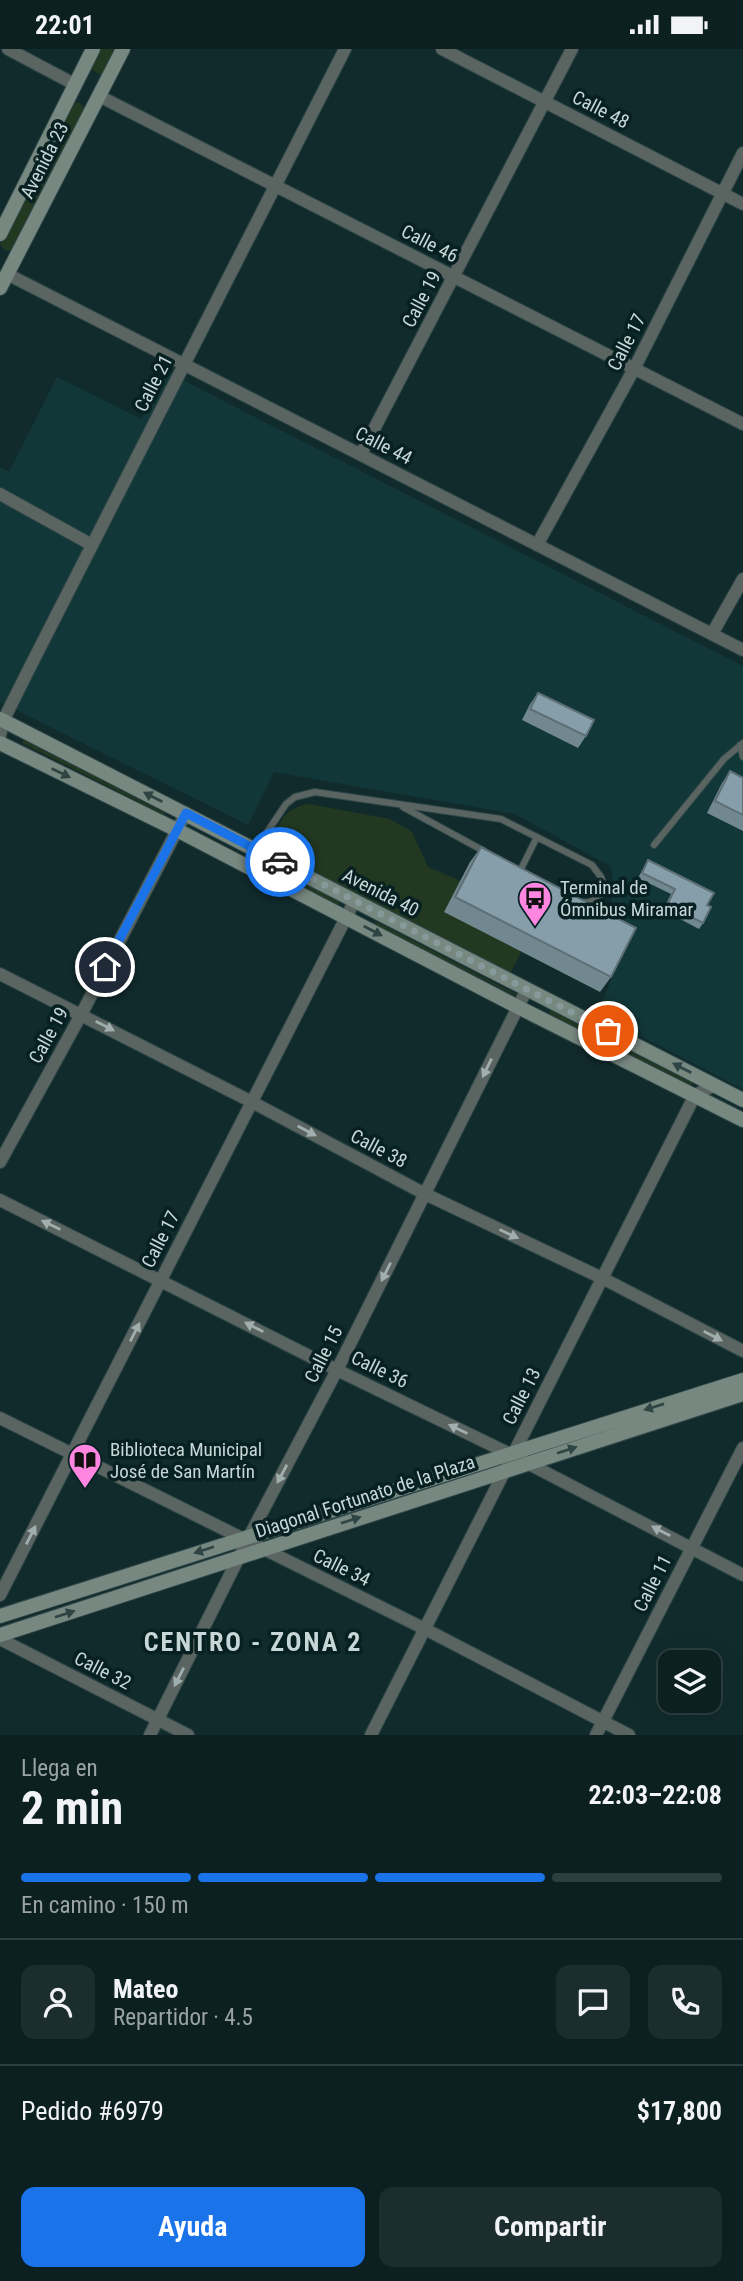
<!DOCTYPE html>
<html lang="es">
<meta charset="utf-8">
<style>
body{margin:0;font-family:"Roboto Condensed",sans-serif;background:#1b2d2e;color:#f1f3f6;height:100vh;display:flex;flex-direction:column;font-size:26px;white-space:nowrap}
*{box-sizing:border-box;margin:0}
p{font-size:23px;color:#9aa3a5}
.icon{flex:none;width:38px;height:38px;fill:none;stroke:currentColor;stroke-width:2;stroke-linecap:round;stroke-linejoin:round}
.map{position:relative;height:1686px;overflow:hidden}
.drawer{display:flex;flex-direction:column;background:#0d2021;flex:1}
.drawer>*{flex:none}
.buttons{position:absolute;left:658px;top:1601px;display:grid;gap:14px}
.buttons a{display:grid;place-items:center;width:63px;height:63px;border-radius:14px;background:#0d2021;box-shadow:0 7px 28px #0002,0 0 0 2px #2d3e3f;font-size:35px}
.pin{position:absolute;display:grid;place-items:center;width:60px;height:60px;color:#fff;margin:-30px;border:4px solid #fff;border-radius:50%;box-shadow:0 2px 7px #0007}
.courier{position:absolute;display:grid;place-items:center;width:70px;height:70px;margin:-35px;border:5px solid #1a73e8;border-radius:50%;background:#fff;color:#222;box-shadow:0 2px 9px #0007}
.head em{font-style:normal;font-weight:700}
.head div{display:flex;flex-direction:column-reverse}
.head{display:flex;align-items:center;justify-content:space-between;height:119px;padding:0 21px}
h1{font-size:46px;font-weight:700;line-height:52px}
.bar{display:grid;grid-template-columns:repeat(4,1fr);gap:10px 7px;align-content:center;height:84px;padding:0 21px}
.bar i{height:9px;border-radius:5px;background:#2d3e3f}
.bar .active{background:#1a73e8}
.bar p{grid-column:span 4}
.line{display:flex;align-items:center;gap:18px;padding:0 21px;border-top:2px solid #2d3e3f}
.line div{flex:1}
.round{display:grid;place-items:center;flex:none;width:74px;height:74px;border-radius:14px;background:#1b2d2e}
.primary-button{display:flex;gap:14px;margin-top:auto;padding:14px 21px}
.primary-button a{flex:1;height:80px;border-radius:14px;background:#1a73e8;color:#fff;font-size:28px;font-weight:700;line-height:80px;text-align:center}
.primary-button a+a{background:#1b2d2e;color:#f1f3f6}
.status{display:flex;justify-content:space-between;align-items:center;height:49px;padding:0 35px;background:#0d2021;direction:ltr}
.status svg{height:19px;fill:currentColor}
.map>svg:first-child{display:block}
.built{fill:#123738}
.green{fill:#223821}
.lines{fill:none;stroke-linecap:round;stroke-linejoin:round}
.service-casing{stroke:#2e4647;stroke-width:8}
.minor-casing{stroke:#2e4647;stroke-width:14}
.secondary-casing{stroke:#2e4647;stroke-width:16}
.service{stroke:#5a6561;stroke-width:6}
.minor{stroke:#5a6561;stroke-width:12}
.secondary{stroke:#778881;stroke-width:14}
.wall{fill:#728891}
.building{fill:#859ea9;stroke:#5d6f76;stroke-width:2}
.oneway{fill:#2e4543}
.oneway2{fill:#a1aeae}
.done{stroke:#879a9b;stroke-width:7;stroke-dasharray:0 12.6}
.route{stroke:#1a73e8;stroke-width:9}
.labels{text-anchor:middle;stroke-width:7;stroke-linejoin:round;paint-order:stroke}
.street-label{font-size:19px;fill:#c7d6d7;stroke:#072122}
.poi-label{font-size:19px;fill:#c7d6d7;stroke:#072122;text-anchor:start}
.district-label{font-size:26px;font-weight:bold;letter-spacing:2px;fill:#c7d6d7;stroke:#072122}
</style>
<div class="status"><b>22:01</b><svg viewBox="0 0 49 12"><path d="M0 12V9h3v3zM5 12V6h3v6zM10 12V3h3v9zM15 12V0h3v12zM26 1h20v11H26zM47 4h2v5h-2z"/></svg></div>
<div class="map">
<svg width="743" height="1686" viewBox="0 0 743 1686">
<rect width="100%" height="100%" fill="#112b2c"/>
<path class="built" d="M167,323L743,617V1040L598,965L625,894L611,849L613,827L610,817L515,765L274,723L248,776L0,653V418L9,423L57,328L141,370Z"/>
<path class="green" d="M100,0H118L104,25L101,26L92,21V15Z
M78,53L83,57V64L12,201L6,202L1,197L0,191L73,55Z
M24,691L165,764V766L22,694Z
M309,755L390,770L412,783L428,818L461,832L521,903L510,925L287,809C266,787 280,759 309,755Z
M262,814L339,852V856L261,818L260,816Z
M375,872L516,945V947L374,875Z
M550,961L692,1034V1037L549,965Z"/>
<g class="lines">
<defs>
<path id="service" d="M740,696L743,708
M403,758L484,802
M654,796L724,710L743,694
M245,816L286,755L295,748L315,743L501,770L592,816L601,828L604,837L602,845L590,853L580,854
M520,822L537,788"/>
<path id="minor" d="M8,0L74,35
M442,0L743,155
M99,47L743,375
M7,225L743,601
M361,405L572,0
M0,445L92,496
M537,496L634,320L743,104
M712,585L743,530
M0,687L3,672L30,618L345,0
M0,925L252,1053L425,1145L602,1229L743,1302
M0,1113L82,964L186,764
M0,1151L337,1321L508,1404L743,1526
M0,1369L425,1580L629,1686
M0,1546L355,851
M0,1590L188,1686
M150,1686L250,1486L337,1321L527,940
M371,1686L695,1046L715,1036
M596,1686L743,1399"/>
<path id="secondary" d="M0,185L93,0
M0,239L123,0
M0,670L743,1051
M0,694L177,781L518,958L743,1071
M0,1567L743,1331
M0,1586L743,1345"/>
</defs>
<use href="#service" class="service-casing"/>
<use href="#minor" class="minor-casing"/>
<use href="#secondary" class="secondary-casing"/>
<use href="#service" class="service"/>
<use href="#minor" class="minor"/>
<use href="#secondary" class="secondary"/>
</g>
<path class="wall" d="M538,644L586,687L578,699L522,671L530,655Z
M730,722L743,729V782L707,764L722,734Z
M481,798L611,928L600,943L444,863L470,813Z
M648,811L707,856L703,874L699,880L663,861L671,845L638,829Z"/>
<path class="building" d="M538,644L594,671L586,687L530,660Z
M730,722L743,729V766L715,752Z
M481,798L636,879L611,928L455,848Z
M648,811L714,844L707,856L711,858L703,874L667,856L675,840L642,824Z"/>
<defs><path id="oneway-solid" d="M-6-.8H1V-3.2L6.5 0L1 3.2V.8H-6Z" transform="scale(1.75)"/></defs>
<g class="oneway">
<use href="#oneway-solid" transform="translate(61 724) rotate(26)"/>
<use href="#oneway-solid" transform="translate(153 748) rotate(-153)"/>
<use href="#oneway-solid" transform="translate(373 882) rotate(28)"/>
<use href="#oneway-solid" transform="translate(682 1019) rotate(-153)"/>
<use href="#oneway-solid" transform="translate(654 1358) rotate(163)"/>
<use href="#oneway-solid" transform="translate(567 1401) rotate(-18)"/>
<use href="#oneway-solid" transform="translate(351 1471) rotate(-18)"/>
<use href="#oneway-solid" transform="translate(204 1501) rotate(162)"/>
<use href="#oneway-solid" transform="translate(65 1565) rotate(-18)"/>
</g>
<g class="oneway2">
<use href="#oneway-solid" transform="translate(105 977) rotate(27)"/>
<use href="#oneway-solid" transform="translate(487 1019) rotate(116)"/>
<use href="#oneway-solid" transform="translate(307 1082) rotate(28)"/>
<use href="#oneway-solid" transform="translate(51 1176) rotate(-154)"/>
<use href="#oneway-solid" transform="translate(509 1185) rotate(25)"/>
<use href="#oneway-solid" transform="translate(386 1223) rotate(117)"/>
<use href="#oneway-solid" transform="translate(254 1278) rotate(-153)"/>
<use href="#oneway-solid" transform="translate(135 1283) rotate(-63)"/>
<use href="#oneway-solid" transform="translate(713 1287) rotate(27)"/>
<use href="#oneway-solid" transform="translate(458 1380) rotate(-154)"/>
<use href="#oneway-solid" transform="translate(282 1425) rotate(118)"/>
<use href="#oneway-solid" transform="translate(661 1482) rotate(-153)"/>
<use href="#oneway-solid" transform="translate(31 1486) rotate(-63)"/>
<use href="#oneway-solid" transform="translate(179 1628) rotate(117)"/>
</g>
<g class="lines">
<path class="done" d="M280,813L608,982"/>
<path class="route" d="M105,918L186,764L280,813"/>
</g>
<defs>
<symbol id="bus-pin" viewBox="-11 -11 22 30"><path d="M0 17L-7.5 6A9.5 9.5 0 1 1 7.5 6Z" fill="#fe86e1" stroke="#072122"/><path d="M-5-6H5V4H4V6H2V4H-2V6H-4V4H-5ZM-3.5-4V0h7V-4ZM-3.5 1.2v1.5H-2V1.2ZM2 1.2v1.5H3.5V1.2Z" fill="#111"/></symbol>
<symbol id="library-pin" viewBox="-11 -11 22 30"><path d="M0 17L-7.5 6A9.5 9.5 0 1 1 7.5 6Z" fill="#fe86e1" stroke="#072122"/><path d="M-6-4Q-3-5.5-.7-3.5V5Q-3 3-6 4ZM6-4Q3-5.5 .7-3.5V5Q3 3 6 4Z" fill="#111"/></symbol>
</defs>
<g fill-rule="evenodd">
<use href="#bus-pin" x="516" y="830" width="38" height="52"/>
<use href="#library-pin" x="66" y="1392" width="38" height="52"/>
</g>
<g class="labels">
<g class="street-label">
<text transform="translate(601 60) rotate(27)" y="7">Calle 48</text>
<text transform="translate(44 111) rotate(-63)" y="7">Avenida 23</text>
<text transform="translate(430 194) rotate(27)" y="7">Calle 46</text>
<text transform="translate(421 250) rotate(-62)" y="7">Calle 19</text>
<text transform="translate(626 293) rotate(-63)" y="7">Calle 17</text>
<text transform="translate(153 334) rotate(-63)" y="7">Calle 21</text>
<text transform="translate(384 396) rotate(27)" y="7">Calle 44</text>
<text transform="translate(381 843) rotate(27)" y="7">Avenida 40</text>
<text transform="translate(48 986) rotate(-61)" y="7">Calle 19</text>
<text transform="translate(379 1099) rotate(28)" y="7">Calle 38</text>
<text transform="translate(160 1190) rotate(-63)" y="7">Calle 17</text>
<text transform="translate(323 1305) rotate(-63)" y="7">Calle 15</text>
<text transform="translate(380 1320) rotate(26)" y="7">Calle 36</text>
<text transform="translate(521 1347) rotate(-63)" y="7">Calle 13</text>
<text transform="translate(365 1447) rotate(-18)" y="7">Diagonal Fortunato de la Plaza</text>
<text transform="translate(342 1518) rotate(26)" y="7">Calle 34</text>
<text transform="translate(652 1534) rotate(-63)" y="7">Calle 11</text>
<text transform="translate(103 1621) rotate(27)" y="7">Calle 32</text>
</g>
<g class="poi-label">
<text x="560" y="845">Terminal de<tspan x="560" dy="22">Ómnibus Miramar</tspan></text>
<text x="110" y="1407">Biblioteca Municipal<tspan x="110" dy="22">José de San Martín</tspan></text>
</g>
<g class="district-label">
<text x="253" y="1602">CENTRO - ZONA 2</text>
</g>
</g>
</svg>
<div class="buttons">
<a><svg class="icon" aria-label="layers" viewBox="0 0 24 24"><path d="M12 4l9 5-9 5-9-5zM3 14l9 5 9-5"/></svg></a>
</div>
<div class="pin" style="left:608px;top:982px;background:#ea580c"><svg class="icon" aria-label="bag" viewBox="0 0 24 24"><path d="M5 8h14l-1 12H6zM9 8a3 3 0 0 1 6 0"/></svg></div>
<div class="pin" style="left:105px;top:918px;background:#1f2937"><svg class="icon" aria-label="home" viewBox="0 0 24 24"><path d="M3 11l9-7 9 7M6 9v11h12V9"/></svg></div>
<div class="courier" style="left:280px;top:813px"><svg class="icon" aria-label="car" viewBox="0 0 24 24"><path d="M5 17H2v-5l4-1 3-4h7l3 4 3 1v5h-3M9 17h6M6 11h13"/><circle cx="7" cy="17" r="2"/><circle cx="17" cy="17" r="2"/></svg></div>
</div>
<section class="drawer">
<div class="head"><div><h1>2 min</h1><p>Llega en</p></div><em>22:03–22:08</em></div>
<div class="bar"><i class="active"></i><i class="active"></i><i class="active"></i><i></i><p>En camino · 150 m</p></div>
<div class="line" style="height:126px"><a class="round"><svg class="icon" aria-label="person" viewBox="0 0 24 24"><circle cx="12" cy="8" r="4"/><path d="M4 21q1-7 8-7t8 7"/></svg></a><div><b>Mateo</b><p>Repartidor · 4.5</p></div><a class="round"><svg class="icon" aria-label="chat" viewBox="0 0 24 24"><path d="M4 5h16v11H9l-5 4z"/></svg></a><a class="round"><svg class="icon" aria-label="phone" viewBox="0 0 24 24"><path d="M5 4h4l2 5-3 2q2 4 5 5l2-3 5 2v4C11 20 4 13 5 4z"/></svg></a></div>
<div class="line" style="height:91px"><div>Pedido #6979</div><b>$17,800</b></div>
<div class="primary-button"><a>Ayuda</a><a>Compartir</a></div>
</section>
